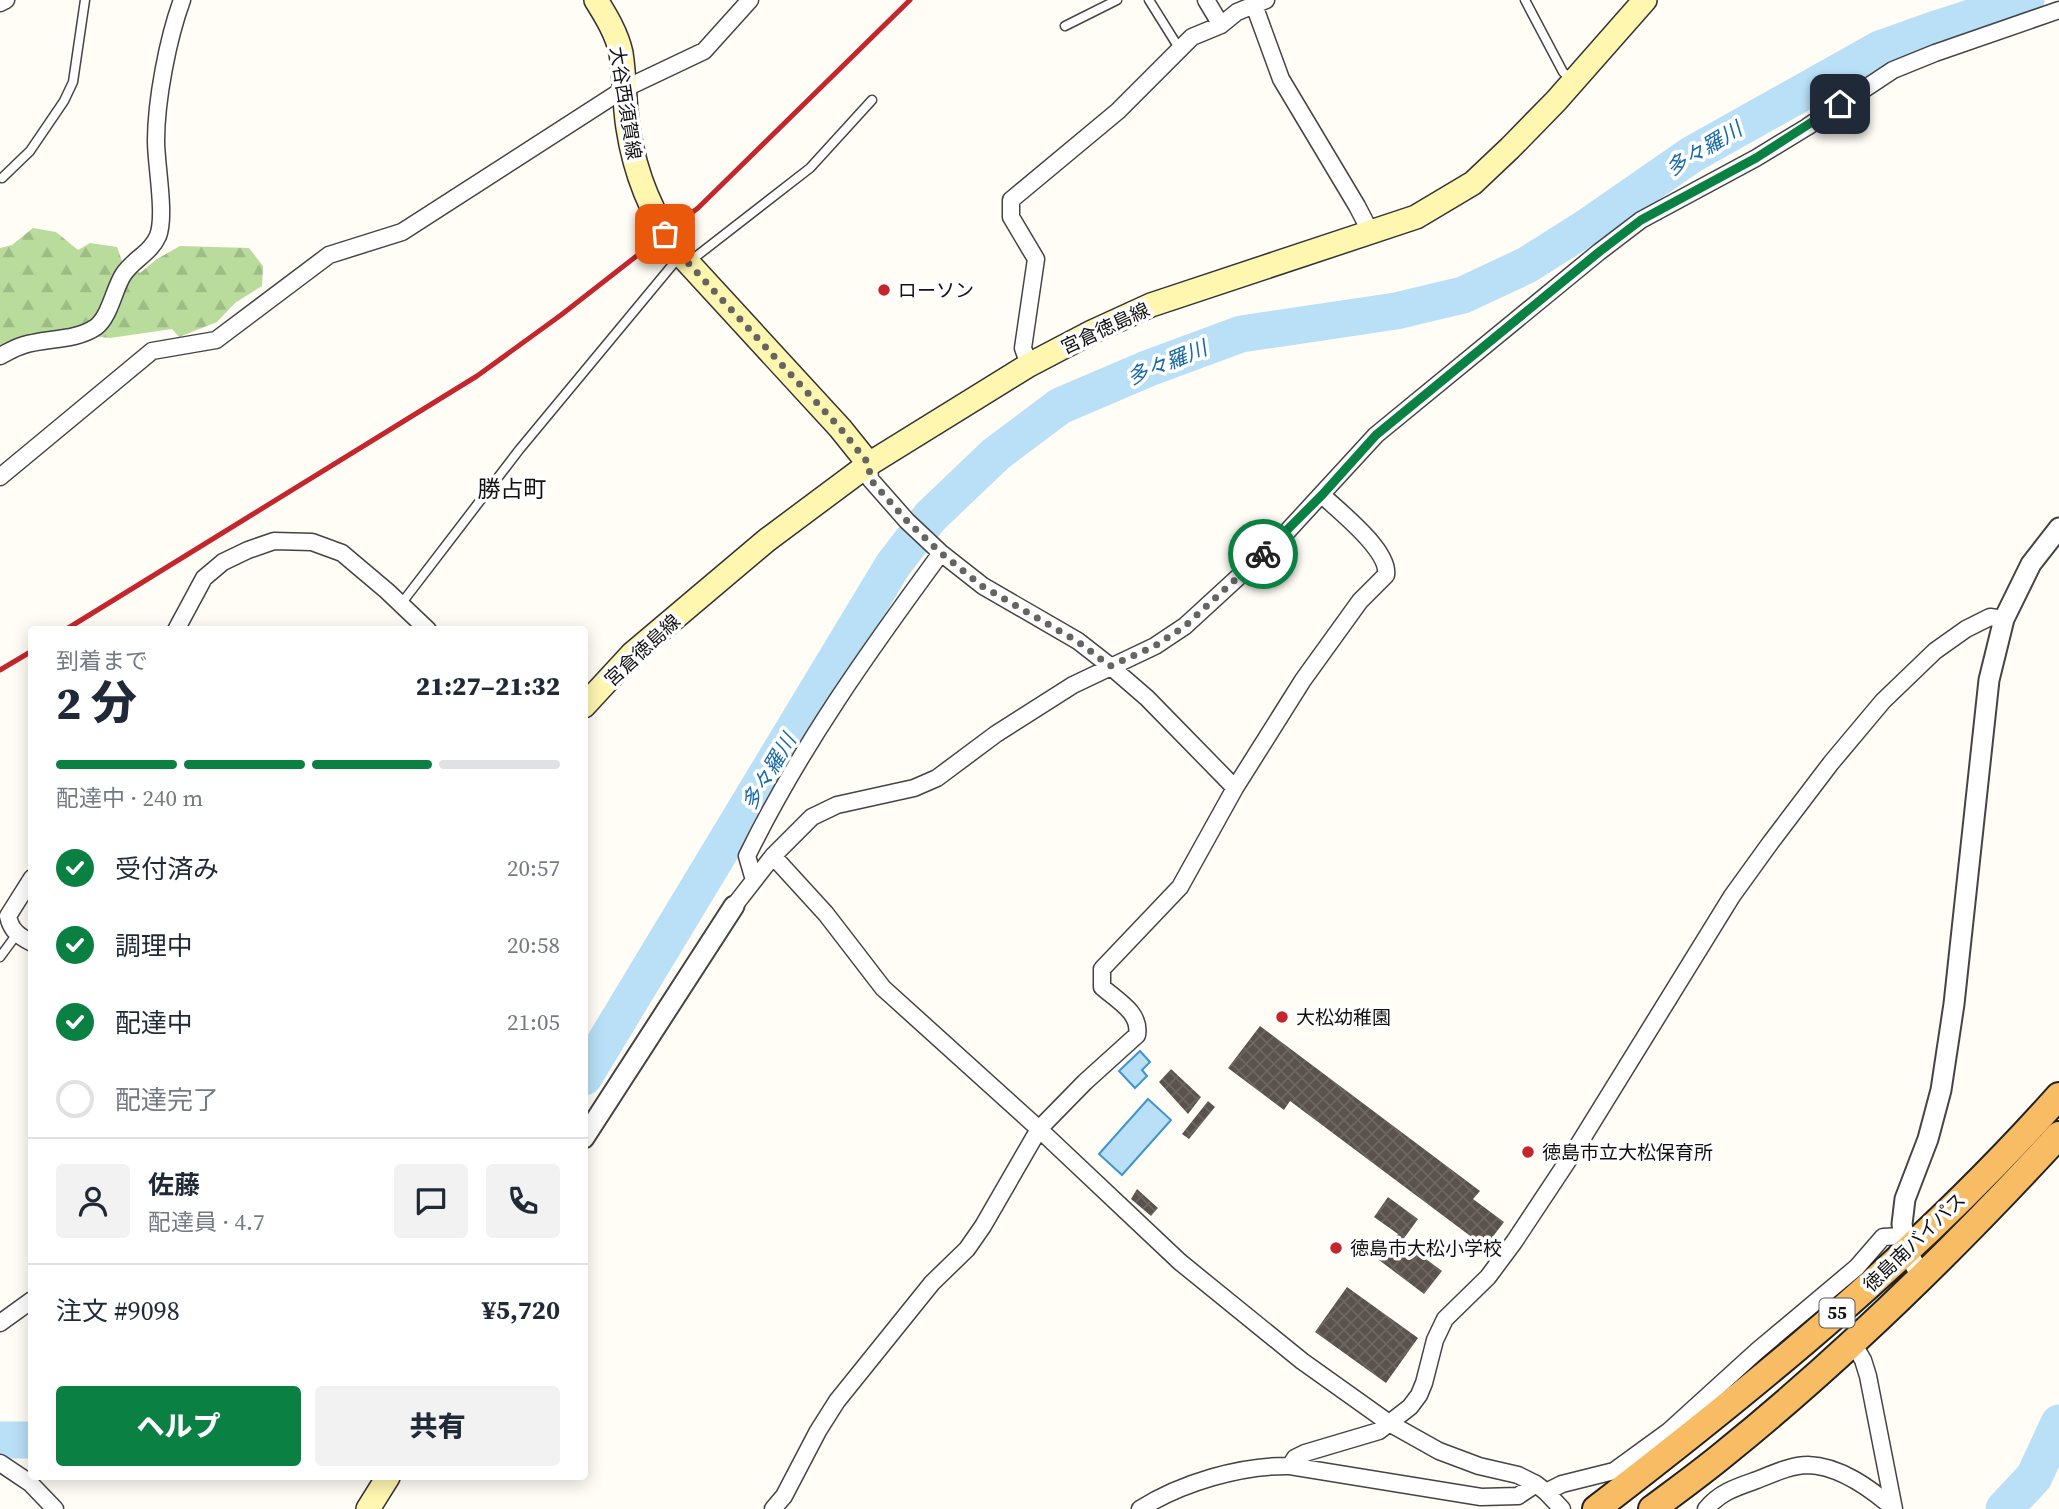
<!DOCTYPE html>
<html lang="ja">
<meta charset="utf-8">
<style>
body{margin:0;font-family:"Source Serif 4","Noto Sans JP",serif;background:#f2f2f3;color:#1f2937;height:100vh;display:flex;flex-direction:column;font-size:26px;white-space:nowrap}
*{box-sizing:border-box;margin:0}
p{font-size:23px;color:#747a83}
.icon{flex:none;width:38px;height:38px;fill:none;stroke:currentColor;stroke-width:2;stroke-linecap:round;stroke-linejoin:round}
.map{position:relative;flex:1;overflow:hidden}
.drawer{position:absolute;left:28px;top:626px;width:560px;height:854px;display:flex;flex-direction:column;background:#fff;border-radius:7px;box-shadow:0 4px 18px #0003}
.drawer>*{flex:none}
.pin{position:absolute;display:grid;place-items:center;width:60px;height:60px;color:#fff;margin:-30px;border-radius:14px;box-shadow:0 4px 10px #0006}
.courier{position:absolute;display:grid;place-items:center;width:70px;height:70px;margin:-35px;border:5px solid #0b8043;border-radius:50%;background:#fff;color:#222;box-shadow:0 2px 9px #0007}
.summary em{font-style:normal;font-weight:800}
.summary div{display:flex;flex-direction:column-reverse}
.summary{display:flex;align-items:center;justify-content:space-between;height:119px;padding:0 28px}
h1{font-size:46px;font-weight:800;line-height:52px}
.bar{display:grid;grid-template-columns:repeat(4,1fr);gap:10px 7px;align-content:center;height:84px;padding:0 28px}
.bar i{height:9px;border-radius:5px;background:#e0e1e3}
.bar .active{background:#0b8043}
.bar p{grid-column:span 4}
.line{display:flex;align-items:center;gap:18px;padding:0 28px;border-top:2px solid #e0e1e3}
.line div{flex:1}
.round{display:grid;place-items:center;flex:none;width:74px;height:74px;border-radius:7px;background:#f2f2f3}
ol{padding:0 28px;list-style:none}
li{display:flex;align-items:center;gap:21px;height:77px}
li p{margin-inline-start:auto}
li .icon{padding:7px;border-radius:50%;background:#0b8043;color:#fff;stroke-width:4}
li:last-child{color:#747a83}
li i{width:38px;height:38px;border:4px solid #e0e1e3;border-radius:50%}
.action{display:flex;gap:14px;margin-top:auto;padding:14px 28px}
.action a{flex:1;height:80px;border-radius:7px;background:#0b8043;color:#fff;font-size:28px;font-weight:800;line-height:80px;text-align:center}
.action a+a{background:#f2f2f3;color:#1f2937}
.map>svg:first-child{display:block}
.forest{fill:url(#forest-firs)}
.water{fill:#b9e0f7;stroke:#3f96cf;stroke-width:2}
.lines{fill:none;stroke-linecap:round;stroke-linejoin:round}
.river{stroke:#b9e0f7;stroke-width:37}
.building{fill:url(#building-cross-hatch)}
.service-casing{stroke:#444;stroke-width:11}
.minor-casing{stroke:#444;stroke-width:19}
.tertiary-casing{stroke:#444;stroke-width:23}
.secondary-casing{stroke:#333;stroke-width:26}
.trunk-casing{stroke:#222;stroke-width:30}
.service{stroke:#fff;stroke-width:8}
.minor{stroke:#fff;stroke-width:16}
.tertiary{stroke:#fff;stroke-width:19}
.secondary{stroke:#fff6b0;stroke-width:23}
.trunk{stroke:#f7bc64;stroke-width:26}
.rail{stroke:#c4262e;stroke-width:5}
.done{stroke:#646461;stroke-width:7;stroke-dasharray:0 12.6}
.route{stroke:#0b8043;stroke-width:9}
.poi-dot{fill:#c4262e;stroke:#fff;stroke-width:2.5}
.labels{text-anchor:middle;stroke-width:7;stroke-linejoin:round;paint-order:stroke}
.shield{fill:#fff;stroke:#585858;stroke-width:2}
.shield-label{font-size:18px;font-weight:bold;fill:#111}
.street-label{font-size:19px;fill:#111;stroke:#fff}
.poi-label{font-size:19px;fill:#111;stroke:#fff;text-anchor:start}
.water-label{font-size:21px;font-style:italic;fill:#1768a6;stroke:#fff}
.quarter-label{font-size:23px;fill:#111;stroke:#fff}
</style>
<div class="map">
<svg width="2059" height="1509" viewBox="0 0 2059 1509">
<defs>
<pattern id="forest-firs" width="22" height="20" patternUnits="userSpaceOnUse" patternTransform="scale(1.75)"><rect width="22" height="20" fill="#b9dc9c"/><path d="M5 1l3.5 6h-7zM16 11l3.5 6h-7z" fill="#9ebc85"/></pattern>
<pattern id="building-cross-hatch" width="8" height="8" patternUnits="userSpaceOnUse" patternTransform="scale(1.75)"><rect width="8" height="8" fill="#5a524d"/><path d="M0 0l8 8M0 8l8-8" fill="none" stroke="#6d6662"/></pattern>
</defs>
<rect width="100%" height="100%" fill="#fffdf5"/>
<path class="forest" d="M33,228L56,232L78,250L90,243L117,247L123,264L140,273L157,259L180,246L249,248L263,266L262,286L235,303L217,322L179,337L172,329L110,338L74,334L31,333L0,347V248L12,245Z"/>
<path class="water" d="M1140,1051L1150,1062L1142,1070L1147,1076L1135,1088L1119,1071Z
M1148,1099L1171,1120L1122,1175L1099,1154Z"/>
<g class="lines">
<path class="river" d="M584,1077L893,565L930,517L996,454L1060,406L1149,368L1241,334L1396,311L1463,295L1527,265L1590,225L1691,155L1880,49L1939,28L2026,0
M0,1440H32
M2004,1509L2034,1477L2059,1423"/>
</g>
<path class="building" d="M1260,1026L1480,1191L1473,1199L1504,1222L1485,1247L1290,1101L1284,1110L1228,1068Z
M1171,1069L1201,1097L1188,1114L1159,1082Z
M1208,1101L1215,1107L1189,1139L1182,1134Z
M1137,1189L1158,1208L1151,1216L1131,1199Z
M1388,1197L1418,1219L1402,1241L1442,1271L1424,1294L1379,1260L1398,1234L1374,1217Z
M1347,1287L1418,1338L1386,1383L1315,1332Z"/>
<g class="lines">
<defs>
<path id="service" d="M1149,0L1179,48
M1525,0L1563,72L1573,81
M1065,26L1117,0
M2,178L30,151L64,101L73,82L85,0
M689,262L810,168L872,100
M401,604L519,450L679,257
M0,957L17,934"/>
<path id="minor" d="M1206,0L1221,25
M0,3L6,0
M1254,5L1281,79L1357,206L1371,233
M0,356C8,352 16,347 24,345C45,338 76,341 96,327C110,316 114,289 123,275C133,259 150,254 158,236C166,215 156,165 156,141C156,100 168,38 182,0
M1029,365L1023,348L1036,259L1011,217V200L1118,111L1192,37L1221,25L1237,12L1266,0
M869,464L870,479L907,521L941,553L983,586L1078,641L1110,666L1147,698L1235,788
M0,477L152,351L216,340L329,255L402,232L624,89L704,51L750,0
M176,630L204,578L223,562L248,550L274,541L312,542L342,553L387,591L428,630
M773,856L826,914L883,988L1039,1129L1180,1262L1302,1361L1389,1423L1439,1451L1479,1466L1518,1475L1536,1484
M32,878L8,916C11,931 19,936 32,943
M754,880L747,856C801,746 869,651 941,553
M734,906L773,856L812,817L837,805L914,788L937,778L996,734L1073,685L1155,646L1185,626L1284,535L1376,435L1599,252L1641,220L1756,158L1807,127L1893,70L1935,53L2059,10
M0,1323L32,1300
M1853,1343L1863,1360L1868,1376L1894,1509
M0,1463L30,1483L55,1509
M1290,1466L1295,1458L1305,1453L1379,1431L1410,1407L1419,1395L1424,1383L1435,1340L1445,1319L1488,1277L1514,1242L1577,1147L1732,896L1771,842L1831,763L1883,701L1935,651L1966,629L1990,617L2004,619
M1546,1492L1562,1484L1614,1471L1669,1431L1757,1351L1857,1267L1883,1237L1903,1236
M773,1509L784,1496L818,1431L837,1401L932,1283L967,1249L983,1226L1039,1129L1085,1082L1137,1035C1141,1013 1118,1001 1102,987V969L1180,887L1235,788L1303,680L1360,601L1386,575C1390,551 1339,511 1322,495
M1140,1509C1181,1483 1241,1465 1290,1466L1481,1497L1518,1496L1536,1484L1546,1492L1562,1509
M1706,1509C1720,1492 1737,1487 1757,1480C1772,1474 1791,1465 1808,1465C1840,1466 1870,1488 1893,1508"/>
<path id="tertiary" d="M584,1138L734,906
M1922,1277L1907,1252L1902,1224L1905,1199L1928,1139L1941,1090L1954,1004L1989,680L2004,619L2031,564L2059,528"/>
<path id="secondary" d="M596,0C606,16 617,34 621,53C625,78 624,103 628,128C635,174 653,218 681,255L840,428L869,464
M584,706L632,654L767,540L869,464L1029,365L1092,332L1151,305L1416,217L1473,183L1510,148L1556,101L1645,0
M368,1509L388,1477"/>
<path id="trunk" d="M1596,1509C1760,1383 1921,1251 2059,1096
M1652,1509C1676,1491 1701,1473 1724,1454C1844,1357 1955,1248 2059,1135"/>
</defs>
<use href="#service" class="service-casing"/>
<use href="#minor" class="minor-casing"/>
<use href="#tertiary" class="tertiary-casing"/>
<use href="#secondary" class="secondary-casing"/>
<use href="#trunk" class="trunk-casing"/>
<use href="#service" class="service"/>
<use href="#minor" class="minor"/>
<use href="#tertiary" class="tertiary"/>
<use href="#secondary" class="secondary"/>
<use href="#trunk" class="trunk"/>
<path class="rail" d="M65,630L477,376L561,315L698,208L910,0
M0,670L32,651"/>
</g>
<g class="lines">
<path class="done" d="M665,234L681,255L840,428L869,464L870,479L907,521L941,553L982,586L1077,641L1110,666L1155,646L1185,626L1263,554"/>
<path class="route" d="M1263,554L1322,495L1376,435L1599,252L1641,220L1756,158L1840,104"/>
</g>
<g class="poi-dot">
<circle cx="884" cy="290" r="7"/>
<circle cx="1282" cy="1017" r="7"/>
<circle cx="1528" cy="1152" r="7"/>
<circle cx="1336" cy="1248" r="7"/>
</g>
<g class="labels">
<rect class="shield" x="1819.5" y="1298.5" width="35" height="29" rx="5"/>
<g class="shield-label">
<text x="1837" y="1319">55</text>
</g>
<g class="street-label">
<text transform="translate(626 103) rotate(81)" y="7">大谷西須賀線</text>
<text transform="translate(1105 328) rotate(-25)" y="7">宮倉徳島線</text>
<text transform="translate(642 650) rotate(-43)" y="7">宮倉徳島線</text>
<text transform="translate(1914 1242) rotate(-44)" y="7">徳島南バイパス</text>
</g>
<g class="poi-label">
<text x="898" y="297">ローソン</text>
<text x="1296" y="1024">大松幼稚園</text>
<text x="1542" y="1159">徳島市立大松保育所</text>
<text x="1350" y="1255">徳島市大松小学校</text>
</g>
<g class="water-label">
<text transform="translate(1704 149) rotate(-31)" y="7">多々羅川</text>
<text transform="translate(1167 363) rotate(-22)" y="7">多々羅川</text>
<text transform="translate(769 772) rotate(-59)" y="7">多々羅川</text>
</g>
<g class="quarter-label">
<text x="512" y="497">勝占町</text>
</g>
</g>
</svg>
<div class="pin" style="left:665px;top:234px;background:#ea580c"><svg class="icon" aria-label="bag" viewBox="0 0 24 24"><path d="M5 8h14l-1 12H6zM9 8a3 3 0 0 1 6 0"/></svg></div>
<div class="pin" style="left:1840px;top:104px;background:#1f2937"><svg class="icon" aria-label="home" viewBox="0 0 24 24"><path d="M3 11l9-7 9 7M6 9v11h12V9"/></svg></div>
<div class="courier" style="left:1263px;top:554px"><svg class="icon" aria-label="bike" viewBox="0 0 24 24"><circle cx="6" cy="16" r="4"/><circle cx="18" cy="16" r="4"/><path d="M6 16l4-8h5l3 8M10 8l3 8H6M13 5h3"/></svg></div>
<section class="drawer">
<div class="summary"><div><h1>2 分</h1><p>到着まで</p></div><em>21:27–21:32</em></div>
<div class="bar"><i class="active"></i><i class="active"></i><i class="active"></i><i></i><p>配達中 · 240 m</p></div>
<ol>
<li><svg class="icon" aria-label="check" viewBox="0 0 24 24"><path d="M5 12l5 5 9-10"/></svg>受付済み<p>20:57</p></li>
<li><svg class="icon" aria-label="check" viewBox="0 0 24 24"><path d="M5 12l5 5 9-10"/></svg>調理中<p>20:58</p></li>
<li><svg class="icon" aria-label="check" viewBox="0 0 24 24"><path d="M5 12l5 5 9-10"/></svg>配達中<p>21:05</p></li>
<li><i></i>配達完了</li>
</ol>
<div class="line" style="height:126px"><a class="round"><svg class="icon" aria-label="person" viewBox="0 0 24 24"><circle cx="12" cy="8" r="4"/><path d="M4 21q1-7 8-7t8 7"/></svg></a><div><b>佐藤</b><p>配達員 · 4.7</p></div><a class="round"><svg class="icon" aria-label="chat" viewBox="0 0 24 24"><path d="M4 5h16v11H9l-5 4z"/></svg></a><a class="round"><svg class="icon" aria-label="phone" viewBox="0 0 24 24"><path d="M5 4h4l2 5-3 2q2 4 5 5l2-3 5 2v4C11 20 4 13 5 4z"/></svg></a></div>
<div class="line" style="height:91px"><div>注文 #9098</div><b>¥5,720</b></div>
<div class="action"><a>ヘルプ</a><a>共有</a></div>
</section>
</div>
